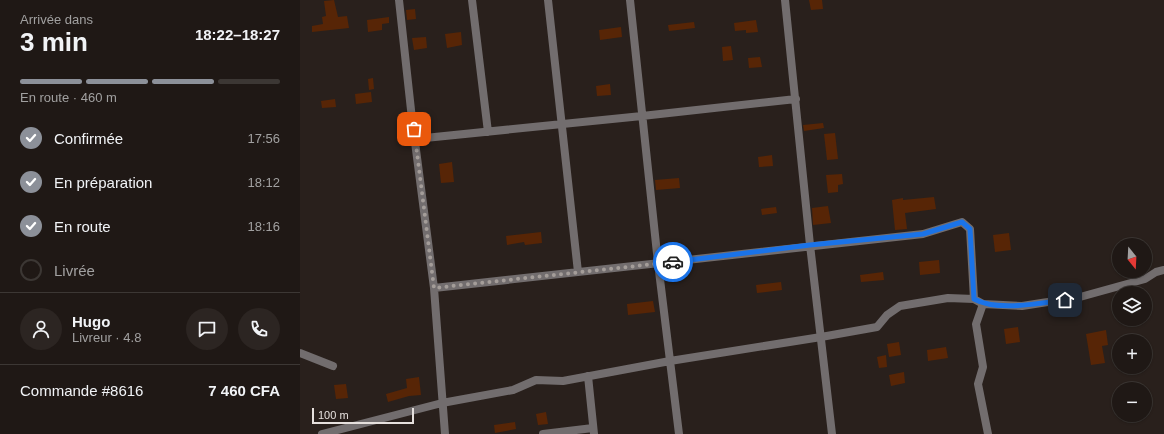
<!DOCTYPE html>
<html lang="fr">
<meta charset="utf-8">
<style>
body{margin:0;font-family:Helvetica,sans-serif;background:#2c2522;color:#f1f3f6;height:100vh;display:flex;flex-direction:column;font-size:15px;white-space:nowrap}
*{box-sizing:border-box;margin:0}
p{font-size:13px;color:#a1a0a0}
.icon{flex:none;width:22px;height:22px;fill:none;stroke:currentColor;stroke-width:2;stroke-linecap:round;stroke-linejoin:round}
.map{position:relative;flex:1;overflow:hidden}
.drawer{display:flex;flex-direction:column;background:#1f1815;width:300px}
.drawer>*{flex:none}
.needle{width:26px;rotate:162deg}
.buttons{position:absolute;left:812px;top:238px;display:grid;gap:8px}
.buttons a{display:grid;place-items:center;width:40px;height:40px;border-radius:50%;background:#1f1815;box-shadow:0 1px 3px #0004,0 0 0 1px #3c3734;font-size:20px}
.scale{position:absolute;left:12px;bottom:10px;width:102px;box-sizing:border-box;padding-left:4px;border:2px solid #e6e0dd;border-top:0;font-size:11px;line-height:14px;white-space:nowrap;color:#e6e0dd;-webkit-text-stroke:3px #29201c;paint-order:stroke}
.pin{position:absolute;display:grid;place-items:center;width:34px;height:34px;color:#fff;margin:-17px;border-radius:8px;box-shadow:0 2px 6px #0006}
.courier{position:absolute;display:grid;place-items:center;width:40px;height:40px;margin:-20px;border:3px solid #1a73e8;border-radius:50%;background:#fff;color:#222;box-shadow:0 1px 5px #0007}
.summary em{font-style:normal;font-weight:700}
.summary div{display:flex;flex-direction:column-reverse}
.summary{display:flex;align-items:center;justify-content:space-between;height:68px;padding:0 20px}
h1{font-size:26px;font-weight:700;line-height:30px}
.bar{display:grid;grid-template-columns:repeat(4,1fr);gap:6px 4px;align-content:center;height:48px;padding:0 20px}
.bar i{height:5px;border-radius:3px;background:#3c3734}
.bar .on{background:#8c9099}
.bar p{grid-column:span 4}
.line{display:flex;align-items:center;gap:10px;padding:0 20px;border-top:1px solid #3c3734}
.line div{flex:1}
.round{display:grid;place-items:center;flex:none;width:42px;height:42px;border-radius:21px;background:#2c2522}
ol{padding:0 20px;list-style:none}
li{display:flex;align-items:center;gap:12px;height:44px}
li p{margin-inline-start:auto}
li .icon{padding:4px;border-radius:50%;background:#8c9099;color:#fff;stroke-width:4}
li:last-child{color:#a1a0a0}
li i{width:22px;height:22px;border:2px solid #3c3734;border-radius:50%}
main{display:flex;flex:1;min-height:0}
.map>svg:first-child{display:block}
.building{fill:#572506}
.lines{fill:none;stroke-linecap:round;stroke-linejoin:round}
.minor{stroke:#726d6e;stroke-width:8}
.done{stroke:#a49d99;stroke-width:4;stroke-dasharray:0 7.2}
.route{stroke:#1a73e8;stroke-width:5}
</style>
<main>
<section class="drawer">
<div class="summary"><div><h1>3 min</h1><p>Arrivée dans</p></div><em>18:22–18:27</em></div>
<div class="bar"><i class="on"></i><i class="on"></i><i class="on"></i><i></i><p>En route · 460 m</p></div>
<ol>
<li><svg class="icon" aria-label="check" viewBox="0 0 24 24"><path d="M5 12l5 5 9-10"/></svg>Confirmée<p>17:56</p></li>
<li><svg class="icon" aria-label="check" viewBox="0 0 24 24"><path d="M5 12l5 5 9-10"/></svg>En préparation<p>18:12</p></li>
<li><svg class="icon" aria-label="check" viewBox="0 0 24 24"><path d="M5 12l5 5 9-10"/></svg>En route<p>18:16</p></li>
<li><i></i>Livrée</li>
</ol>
<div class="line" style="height:72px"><a class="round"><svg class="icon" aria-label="person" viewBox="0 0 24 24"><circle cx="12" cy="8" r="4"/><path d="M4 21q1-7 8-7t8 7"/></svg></a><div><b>Hugo</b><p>Livreur · 4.8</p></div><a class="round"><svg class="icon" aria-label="chat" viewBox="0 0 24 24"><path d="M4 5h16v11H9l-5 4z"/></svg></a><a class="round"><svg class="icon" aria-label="phone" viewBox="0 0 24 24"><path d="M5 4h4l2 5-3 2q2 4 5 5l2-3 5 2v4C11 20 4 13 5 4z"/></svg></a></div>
<div class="line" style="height:52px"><div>Commande #8616</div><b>7 460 CFA</b></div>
</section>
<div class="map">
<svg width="864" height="434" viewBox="0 0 864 434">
<rect width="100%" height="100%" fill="#29201c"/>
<path class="building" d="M34,0L38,17L47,16L49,28L12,32V26L23,24L22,17L26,16L24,1Z
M509,0H522L523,9L511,10Z
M115,9L116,19L107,20L106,10Z
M89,17V23L82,24V30L68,32L67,20Z
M456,20L458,32L446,33V30L435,31L434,23Z
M394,22L395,28L369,31L368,25Z
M321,27L322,37L300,40L299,30Z
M161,32L162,45L147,48L145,34Z
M126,37L127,48L114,50L112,38Z
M431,46L433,60L423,61L422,47Z
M460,57L462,67L449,68L448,58Z
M73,78L74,89L69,90L68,79Z
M310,84L311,95L297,96L296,86Z
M71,92L72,102L56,104L55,94Z
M35,99L36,107L22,108L21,101Z
M523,123L524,128L504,131L503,125Z
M535,133L538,159L527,160L524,134Z
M472,155L473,166L459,167L458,157Z
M152,162L154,182L141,183L139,164Z
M542,174L543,184L538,185V192L528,193L526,175Z
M379,178L380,188L356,190L355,180Z
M634,197L636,209L605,213L607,229L595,230L592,200L603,198V200Z
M528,206L531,223L513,225L512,208Z
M476,207L477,213L462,215L461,209Z
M241,232L242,243L225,245L224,242L207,245L206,236Z
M709,233L711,250L695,252L693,235Z
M639,260L640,273L620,275L619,262Z
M583,272L584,280L561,282L560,275Z
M481,282L482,290L457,293L456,285Z
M353,301L355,312L328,315L327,304Z
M718,327L720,342L706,344L704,329Z
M806,330L808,345L802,346L805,363L791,365L786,334Z
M599,342L601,355L589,357L587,344Z
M646,347L648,358L628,361L627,350Z
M586,355L587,367L579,368L577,357Z
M604,372L605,383L591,386L589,375Z
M119,377L121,395L109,396L88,402L86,394L107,388L106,379Z
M46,384L48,398L36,399L34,385Z
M246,412L248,424L238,425L236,414Z
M215,422L216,429L195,433L194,425Z"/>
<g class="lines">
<path class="minor" d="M99,0L112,119L134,288L145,434
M172,0L188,132
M248,0L278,272
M330,0L358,263L379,434
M485,0L510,245L532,434
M115,139L342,116L496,99
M134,288L623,234L662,222L670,229L674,299
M683,304L676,324L683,367L678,384L688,434
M0,353L33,366
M288,376L294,434
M22,434L142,403L213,390L236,380L263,381L370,361L521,337L577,327L587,315L600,306L648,298L674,299L683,304L722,306L780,297L845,279L856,272L864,270
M243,434L293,428"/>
</g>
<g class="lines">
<path class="done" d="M114,129L134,288L373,262"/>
<path class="route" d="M373,262L510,245L623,234L662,222L670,229L674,299C698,312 739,303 765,300"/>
</g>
</svg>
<div class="buttons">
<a><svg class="needle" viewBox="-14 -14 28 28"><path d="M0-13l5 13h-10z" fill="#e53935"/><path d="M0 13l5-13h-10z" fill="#a1a0a0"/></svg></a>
<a><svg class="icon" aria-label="layers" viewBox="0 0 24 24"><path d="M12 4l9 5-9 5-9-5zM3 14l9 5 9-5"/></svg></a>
<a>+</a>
<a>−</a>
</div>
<div class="scale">100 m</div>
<div class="pin" style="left:114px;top:129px;background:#ea580c"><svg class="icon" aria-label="bag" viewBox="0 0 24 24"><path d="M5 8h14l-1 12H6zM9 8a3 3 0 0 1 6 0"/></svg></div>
<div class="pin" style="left:765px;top:300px;background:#1f2937"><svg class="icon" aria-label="home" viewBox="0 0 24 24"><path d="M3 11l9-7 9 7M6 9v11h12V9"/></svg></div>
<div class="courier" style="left:373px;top:262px"><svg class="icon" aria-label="car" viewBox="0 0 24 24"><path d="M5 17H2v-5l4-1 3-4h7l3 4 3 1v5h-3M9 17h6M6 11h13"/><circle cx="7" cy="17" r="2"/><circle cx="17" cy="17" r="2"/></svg></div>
</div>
</main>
